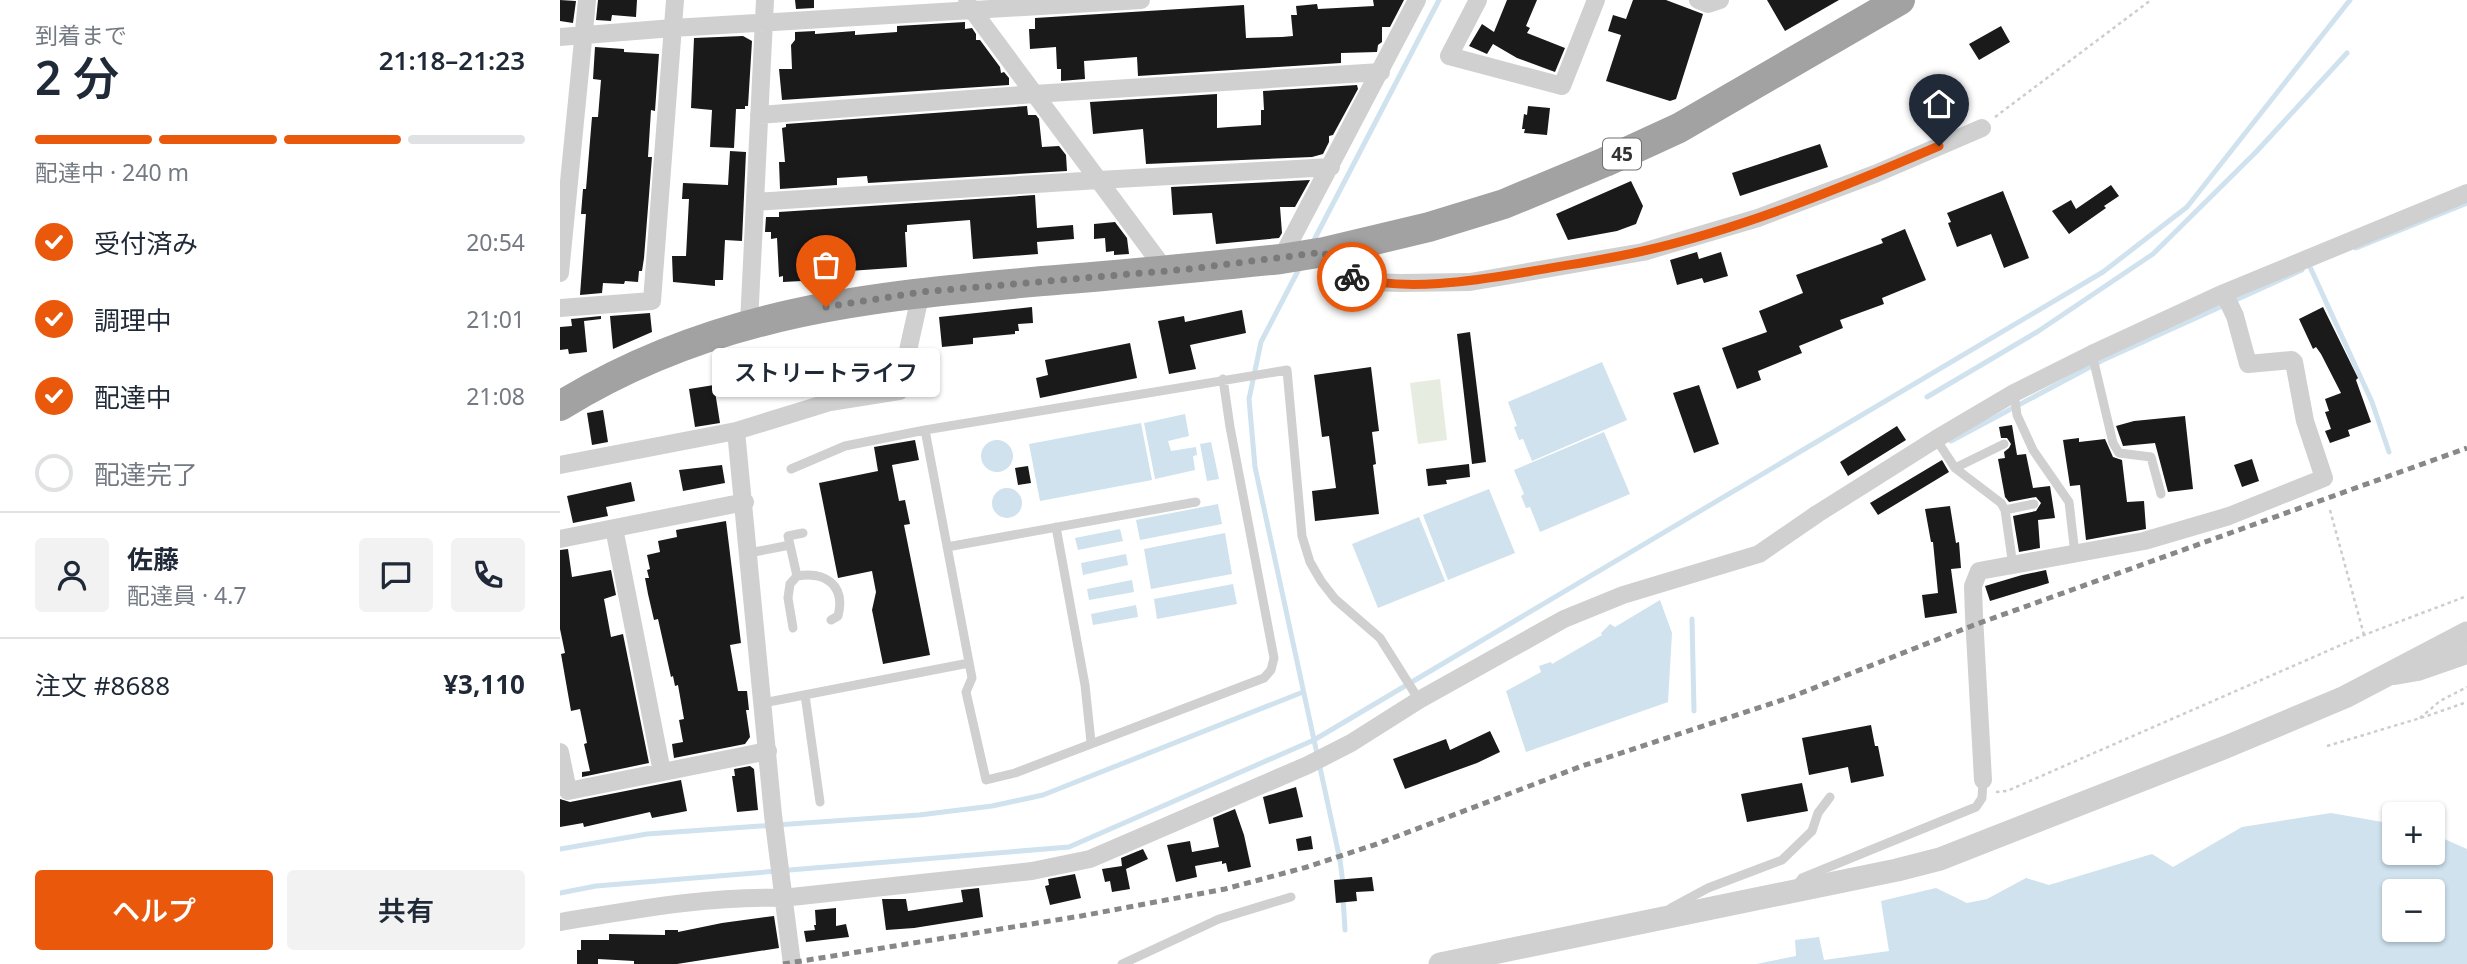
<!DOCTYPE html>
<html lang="ja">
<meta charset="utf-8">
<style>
body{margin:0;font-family:"Noto Sans","Noto Sans JP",sans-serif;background:#f2f2f3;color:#1f2937;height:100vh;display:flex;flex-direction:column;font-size:26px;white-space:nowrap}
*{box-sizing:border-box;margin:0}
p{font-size:23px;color:#747a83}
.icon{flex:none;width:38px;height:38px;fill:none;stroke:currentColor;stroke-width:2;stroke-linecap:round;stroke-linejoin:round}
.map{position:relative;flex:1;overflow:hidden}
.drawer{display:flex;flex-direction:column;background:#fff;width:560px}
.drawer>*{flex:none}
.buttons{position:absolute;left:1822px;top:802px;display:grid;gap:14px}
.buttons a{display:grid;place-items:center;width:63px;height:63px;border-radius:7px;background:#fff;box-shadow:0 2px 5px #0004;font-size:35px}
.pin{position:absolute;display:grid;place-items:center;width:60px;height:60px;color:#fff;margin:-72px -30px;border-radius:50% 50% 50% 0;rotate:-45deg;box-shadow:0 0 7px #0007}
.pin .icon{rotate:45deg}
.courier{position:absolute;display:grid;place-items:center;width:70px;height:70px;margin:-35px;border:5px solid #ea580c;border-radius:50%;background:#fff;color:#222;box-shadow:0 2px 9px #0007}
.bubble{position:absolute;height:49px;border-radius:7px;background:#fff;box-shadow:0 2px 5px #0004;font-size:23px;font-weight:600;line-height:49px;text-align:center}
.overview em{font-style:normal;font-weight:600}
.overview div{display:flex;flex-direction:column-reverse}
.overview{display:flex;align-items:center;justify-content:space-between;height:119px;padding:0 35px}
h1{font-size:46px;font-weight:600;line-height:52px}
.bar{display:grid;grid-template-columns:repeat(4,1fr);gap:10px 7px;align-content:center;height:84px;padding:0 35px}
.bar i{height:9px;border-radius:5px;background:#e0e1e3}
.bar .current{background:#ea580c}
.bar p{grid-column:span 4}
.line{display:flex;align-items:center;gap:18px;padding:0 35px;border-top:2px solid #e0e1e3}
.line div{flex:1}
.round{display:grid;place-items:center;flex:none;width:74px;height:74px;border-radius:7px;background:#f2f2f3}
ol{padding:0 35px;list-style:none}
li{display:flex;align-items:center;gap:21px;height:77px}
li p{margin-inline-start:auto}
li .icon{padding:7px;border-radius:50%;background:#ea580c;color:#fff;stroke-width:4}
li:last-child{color:#747a83}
li i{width:38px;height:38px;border:4px solid #e0e1e3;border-radius:50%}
.action{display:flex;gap:14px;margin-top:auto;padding:14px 35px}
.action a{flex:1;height:80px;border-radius:7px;background:#ea580c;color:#fff;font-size:28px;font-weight:600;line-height:80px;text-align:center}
.action a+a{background:#f2f2f3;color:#1f2937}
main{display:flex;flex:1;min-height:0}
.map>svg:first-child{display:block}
.green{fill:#e6ecdf}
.water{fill:#cfe2ee;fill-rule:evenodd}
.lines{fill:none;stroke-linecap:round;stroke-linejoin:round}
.stream{stroke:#cfe2ee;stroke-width:5}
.building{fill:#1a1a1a}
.path{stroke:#cdcdcd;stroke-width:2.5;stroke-dasharray:3.5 3.5;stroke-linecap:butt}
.service{stroke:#d0d0d0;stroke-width:9}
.minor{stroke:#d0d0d0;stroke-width:18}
.tertiary{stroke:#d0d0d0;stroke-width:23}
.trunk{stroke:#a2a2a2;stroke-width:30}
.rail{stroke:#888;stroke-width:5;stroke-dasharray:7 5;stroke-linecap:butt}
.done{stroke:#7a7a7a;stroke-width:7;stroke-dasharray:0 12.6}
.route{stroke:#ea580c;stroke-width:9}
.labels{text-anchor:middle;stroke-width:7;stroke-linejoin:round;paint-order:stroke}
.shield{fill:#fff;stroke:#707070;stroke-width:2}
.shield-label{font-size:19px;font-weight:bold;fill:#333}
</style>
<main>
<section class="drawer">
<div class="overview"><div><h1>2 分</h1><p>到着まで</p></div><em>21:18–21:23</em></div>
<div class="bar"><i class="current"></i><i class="current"></i><i class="current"></i><i></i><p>配達中 · 240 m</p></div>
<ol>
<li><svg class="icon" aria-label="check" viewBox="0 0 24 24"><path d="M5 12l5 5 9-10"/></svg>受付済み<p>20:54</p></li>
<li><svg class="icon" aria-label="check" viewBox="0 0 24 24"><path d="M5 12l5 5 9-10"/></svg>調理中<p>21:01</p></li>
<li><svg class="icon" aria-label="check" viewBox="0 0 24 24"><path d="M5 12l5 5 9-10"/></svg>配達中<p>21:08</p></li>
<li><i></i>配達完了</li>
</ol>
<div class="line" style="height:126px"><a class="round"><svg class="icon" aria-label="person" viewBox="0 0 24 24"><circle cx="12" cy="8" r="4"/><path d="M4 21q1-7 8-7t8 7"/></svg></a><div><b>佐藤</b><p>配達員 · 4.7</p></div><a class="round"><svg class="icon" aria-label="chat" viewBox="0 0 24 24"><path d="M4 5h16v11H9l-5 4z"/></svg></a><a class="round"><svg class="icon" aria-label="phone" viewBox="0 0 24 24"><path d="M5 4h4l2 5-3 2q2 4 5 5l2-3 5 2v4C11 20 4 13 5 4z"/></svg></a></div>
<div class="line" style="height:91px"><div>注文 #8688</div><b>¥3,110</b></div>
<div class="action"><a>ヘルプ</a><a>共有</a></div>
</section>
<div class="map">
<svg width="1907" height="964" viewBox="0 0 1907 964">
<rect width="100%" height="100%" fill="#fff"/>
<path class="green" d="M880,379L887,440L858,444L850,383Z"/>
<path class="water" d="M1042,362L1067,420L972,461L963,439L959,440L954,427L957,426L948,402Z
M625,414L629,436L608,441L611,451L636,447L637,455L633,456L635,470L595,479L584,423Z
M581,423L592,480L480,501L469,444Z
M1044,432L1070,494L980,532L970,507L966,508L961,496L964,494L954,470Z
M421 456a16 16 0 1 1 32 0a16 16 0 1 1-32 0Z
M651,442L659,479L647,481L640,444Z
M432 503a15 15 0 1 1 30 0a15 15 0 1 1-30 0Z
M929,489L955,553L888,580L863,515Z
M658,504L662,524L580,540L576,520Z
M859,517L885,581L818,608L792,544Z
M560,529L563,541L518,550L515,538Z
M665,533L672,574L591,589L584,549Z
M566,554L568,565L523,575L521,563Z
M572,580L574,592L529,600L527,589Z
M673,584L677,604L597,619L594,599Z
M1100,600L1112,633L1108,702L966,752L946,691L981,672L979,666L991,662L992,664L1042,635L1041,633L1050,624L1055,627Z
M576,605L578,617L533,625L531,614Z
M1771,813L1834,824V852H1872L1873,834L1907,849V964H1196L1236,956L1235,940L1259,937L1264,960L1329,951L1321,901L1376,888L1407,903L1427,899L1466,878L1489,885L1592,854L1613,867L1682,827ZM1834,891H1872V929H1834Z"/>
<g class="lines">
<path class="stream" d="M753,242L879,0
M1796,248L1907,203
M740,267L701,342L689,399L695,467L780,860L783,884
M1750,267L1812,402L1829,452
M1367,397L1477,332L1593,254L1696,152L1787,53
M1391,441L1543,360L1742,270
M1132,619L1134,711
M0,849L87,834L359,815L432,806L483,795L743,692
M0,893L36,886L509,847L754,740L1543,272L1627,207L1790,0
M783,897L785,930"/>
</g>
<path class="building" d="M0,0L16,1L13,23L0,21Z
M38,0H77L76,17L52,15L51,21L36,20Z
M235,0H254V8L236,9Z
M813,0H844L830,27H822V42L818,45L817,52L781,53V63L578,76L577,57L524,61L525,79L501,81V69H497L496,47L470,49L469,29H475V18L684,5L686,38L722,37L733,36L731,15H737L736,6L757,4L758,9L814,6Z
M947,0H977L966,26L970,28L967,33L1005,48L995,72L957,58L933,44L927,54L909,46L922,24L934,32Z
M1073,0H1106L1143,14L1116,99L1110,101L1046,81L1061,35L1048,31L1053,15L1066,19Z
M1207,0H1279L1225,31Z
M405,22V29L412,28L416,34V40H420L440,67L441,73L444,72L449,78V85L222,100L219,69H232L231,45L235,40V32L255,31V34L295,31V35L337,32V26Z
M1441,26L1450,42L1419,60L1409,44Z
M183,36L192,41L188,106H185V109H176L174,148L150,147L152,110L131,108L134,38Z
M35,47L64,49V52L99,54L95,111L91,110L88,157H92L84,258L82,271H79L78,282L65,281L64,284L43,283L42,293L20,295L26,214H21L23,189H26L32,117H38L41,80L33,79Z
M797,85L798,89L773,135L769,136V142L763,154L752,157L586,164L583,129L533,134L530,102L657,94V128L669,127L701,125V110H704L703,91Z
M467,106L468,115H476L479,119L482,147L499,146L506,155L507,171L308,183L307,176L277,178V185L220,189L219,162H225L222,128L226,127V124Z
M968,106L990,108L987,135L964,133L965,129H962L964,114L967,115Z
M1260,144L1268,167L1180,196L1172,173Z
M170,151L186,152L182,241L165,240L163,280H155V286L113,282L112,256H126L129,199H122L123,183L168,185Z
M750,180L735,207H720L722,233L719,238L656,244L652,213L613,215L611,187Z
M1071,181L1083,206L1076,224L1057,231L1008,240L996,214Z
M1551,185L1559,196L1544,206L1546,208L1509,234L1492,211L1511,200L1516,209Z
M1443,191L1469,258L1444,268L1431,234L1397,247L1388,223L1391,222L1387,213Z
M475,195L477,228L513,225L514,239L477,242L478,254L413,259L410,220L347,225V232H345L347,267L289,271L290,278L274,279L272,262L241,264L242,281L223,282V276L219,277L217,238L211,239V232H205L206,217H219V212Z
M555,222L567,238L569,254L554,255V251L546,252L545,238L534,239V224Z
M1345,229L1366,280L1322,298L1324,304L1280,320L1283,328L1239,346L1242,353L1198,371L1201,380L1177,389L1162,348L1207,332L1199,311L1243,293L1236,275L1323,243L1321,239Z
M1137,252L1139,259L1161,252L1168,276L1144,283L1142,278L1117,285L1110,260Z
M472,307L473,323L458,324L459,331H455V334L413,338V344L382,347L379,317Z
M1763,307L1798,378L1796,380L1811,422L1788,430L1790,436L1770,443L1765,431L1771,429L1765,412L1769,411L1765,399L1781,393L1761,354L1756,347L1753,349L1739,319Z
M682,310L686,333L630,345L636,369L609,374L598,321L624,316L625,322Z
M90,313L92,332L53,349L50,316Z
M41,316V319L24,321L27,352L9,354L8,349L0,350V327L12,326L11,319Z
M910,332L926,462L912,464L897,334Z
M570,343L577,378L480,398L476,378L488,375L485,360Z
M811,367L819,431L812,432L816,464L813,465L819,514L755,521L752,491L776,488L769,436L762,437L754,375Z
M154,385L160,423L135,427L129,389Z
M1139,385L1159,444L1134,453L1113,393Z
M43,410L48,442L32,445L27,413Z
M1625,416L1633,489L1608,492L1595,443L1563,446L1556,426L1574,421Z
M1452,425L1457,455L1466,454L1473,488L1490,486L1495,518L1478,520L1480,548L1459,552L1453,516L1476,511L1481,503L1476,497L1449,502L1445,497L1438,459L1445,458L1444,452L1449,448L1451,444L1447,438H1441L1439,427Z
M1337,426L1346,440L1288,476L1280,462Z
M1519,438V442L1545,439L1553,457L1562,460L1567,502L1584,501L1586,529L1526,540L1520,485L1510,486L1503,440Z
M355,440L359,460L332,465L339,501L345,500L350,524L344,525L370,655L323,664L312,610L316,592L312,571L278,578L259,483L318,471L314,447Z
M1692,459L1699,481L1682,487L1674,465Z
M1382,460L1389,472L1318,515L1310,503Z
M909,464L910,477L886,480L887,484L868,486L866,469Z
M162,465L165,483L123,491L119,470Z
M468,466L471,483L458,485L455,468Z
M71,482L75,501L46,507L48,516L13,523L7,496Z
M1390,506L1396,543L1399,542L1401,568L1391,569L1397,613L1365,618L1362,595L1378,593L1373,542H1371L1365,509Z
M166,521L181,643L170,645L178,691H187L189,710H186L190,737L185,744L114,758L112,744L123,742L119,720L124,719L118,685L115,686L113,676L111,677L98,619L94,620L88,594L85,578H89L87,570L90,569L87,555L100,552L98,541L117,537L116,530Z
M8,549L12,577L51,570L56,595L44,599L51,637L63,634L89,763L22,777V772L30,771L24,744L27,743L20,709L11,711L1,654L5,653L0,629V550Z
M1486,570L1489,583L1430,601L1425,586L1462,575Z
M1311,725L1315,746H1318L1324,776L1291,783L1288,767L1249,775L1242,738Z
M930,731L940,752L917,763L845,789L833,759L886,739L890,750Z
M190,766L194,769L198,810L177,812L172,776H175L174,769Z
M121,780L127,811L92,818L90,812L24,827L23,823L0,827V799L10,802Z
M1242,783L1248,811L1187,822L1181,794Z
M736,787L743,817L709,824L703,797Z
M675,809L684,835L691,867L668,872L666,863L662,864V861L635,866L637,877L616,882L607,845L630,841L632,852L659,847L653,818Z
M751,836L753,849L738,851L736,839Z
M583,849L588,859L566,869L570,889L552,892L550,881L545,882L542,869L562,866L561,858Z
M515,874L521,898L490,905L485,886L489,885L488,879Z
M812,877L814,891L796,892L797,901L776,903L774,880Z
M419,888L423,917L354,928L326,930L322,899H346L348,911L403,902L401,890Z
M276,908V926L286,924L289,937L246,942L244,931L255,930L254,925H256L255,910Z
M214,916L219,948L117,964H74V961L38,959V964H17V950H21V940H49V934L105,935V930H118V932L162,923Z"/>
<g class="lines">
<path class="path" d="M1435,117L1591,0
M1770,510L1804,635
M1860,718L1880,701L1907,687
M1767,746L1867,716L1907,702
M1436,792L1447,791L1804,635L1907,596"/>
<path class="service" d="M1532,354L1553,443L1559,453L1591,457L1601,494
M1454,393L1457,415L1473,450L1509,502L1515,554
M365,430L412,678L406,692L426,780L455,773L704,678L711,670L714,658L670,427L663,379
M1376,439L1395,468L1441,503L1445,510L1453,566
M1395,468L1444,444
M231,469L285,446L365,430L727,370L742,536L750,562L761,581L775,599L820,638L859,700
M1445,510L1474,504
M496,527L525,685L531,742
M243,533L228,536L237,576C265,571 286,585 278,616L271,620
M387,547L636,502
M189,553L230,545
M233,628L228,598L230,584L237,576
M245,695L260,802
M203,703L409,663
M1236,886L1242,878L1416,807L1422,798L1423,780
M1111,908L1148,888L1222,860L1252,831L1258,813L1270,797
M562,964L659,919L731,897"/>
<path class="minor" d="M918,0L889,56L1002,86L1036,0
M1138,0L1148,4L1160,0
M407,3L606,271
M0,37L113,28L581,0
M199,115L474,94L821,72
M195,202L539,180L771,167
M764,252L771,263L791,276L809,282L841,283L910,282L1083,252L1198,218L1315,174L1422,128
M721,259L857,0
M0,273L27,0
M0,308L92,301L115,0
M189,323L205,0
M176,431L213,815L232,964
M0,465L176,431L270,402L339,391L361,292
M54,528L102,772
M0,539L185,502
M1835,676L1858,672L1907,655
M0,752L8,791L208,751
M1423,780L1414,616L1413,586L1419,571L1584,541L1669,516L1764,478L1745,421L1734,362L1732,360L1688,364L1675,316L1664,293
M0,922C74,910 147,896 222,898L472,871L530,859L748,765L791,743L859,700L1004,619L1063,595L1199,554L1257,514L1376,439L1454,393L1532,354L1664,293L1907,193"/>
<path class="tertiary" d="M880,964L1337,870L1380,859L1666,747L1785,697L1907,633"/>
<path class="trunk" d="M0,406C154,311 308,297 483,281C563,275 642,267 721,259L764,252L869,227L944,204L1045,162L1119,128L1340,0"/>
<path class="rail" d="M223,964L521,916L665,889L747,867L817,844L1022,766L1231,697L1414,625L1907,448"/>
</g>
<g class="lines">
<path class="done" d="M266,307L361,292L629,269L764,252L771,263L792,277"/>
<path class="route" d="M792,277C844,292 914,281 967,272C1005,265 1045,260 1083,251C1185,228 1283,187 1379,146"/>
</g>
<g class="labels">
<rect class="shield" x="1043" y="138.5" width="38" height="31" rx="5"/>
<g class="shield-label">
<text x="1062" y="161">45</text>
</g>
</g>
</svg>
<div class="buttons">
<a>+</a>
<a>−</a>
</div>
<div class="pin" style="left:266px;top:307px;background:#ea580c"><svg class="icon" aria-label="bag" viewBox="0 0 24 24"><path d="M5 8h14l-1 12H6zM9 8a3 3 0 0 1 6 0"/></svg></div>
<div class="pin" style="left:1379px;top:146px;background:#1f2937"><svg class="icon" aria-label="home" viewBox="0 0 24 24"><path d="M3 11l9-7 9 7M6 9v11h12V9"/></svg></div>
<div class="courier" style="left:792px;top:277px"><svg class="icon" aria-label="bike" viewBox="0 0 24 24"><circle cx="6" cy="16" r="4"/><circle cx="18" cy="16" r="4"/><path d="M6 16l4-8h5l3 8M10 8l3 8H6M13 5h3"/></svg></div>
<div class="bubble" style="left:152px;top:348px;width:228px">ストリートライフ</div>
</div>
</main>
